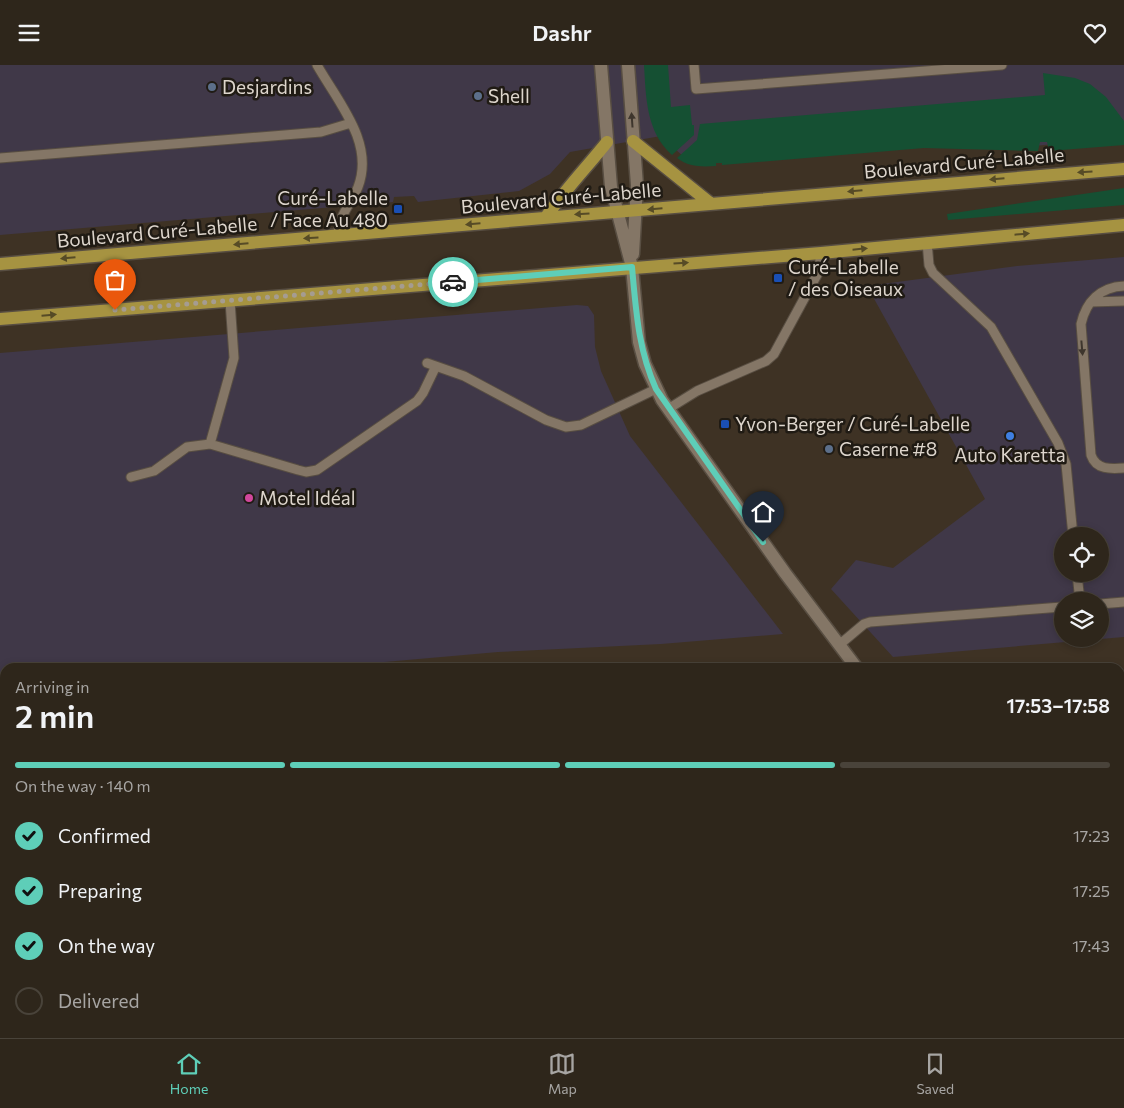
<!DOCTYPE html>
<meta charset="utf-8">
<style>
body{margin:0;font-family:Commissioner,sans-serif;background:#3a3228;color:#f1f3f6;height:100vh;display:flex;flex-direction:column;font-size:19px;white-space:nowrap}
*{box-sizing:border-box;margin:0}
p{font-size:16px;color:#a7a5a3}
.icon{flex:none;width:28px;height:28px;fill:none;stroke:currentColor;stroke-width:2;stroke-linecap:round;stroke-linejoin:round}
.map{position:relative;flex:1;overflow:hidden}
.side{position:absolute;left:0px;top:598px;width:1125px;height:376px;display:flex;flex-direction:column;background:#2e261b;border-radius:15px 15px 0 0;box-shadow:0 2px 8px #0003,0 0 0 1px #49433a}
.side>*{flex:none}
.buttons{position:absolute;left:1054px;top:462px;display:grid;gap:10px}
.buttons a{display:grid;place-items:center;width:55px;height:55px;border-radius:50%;background:#2e261b;box-shadow:0 2px 8px #0003,0 0 0 1px #49433a;font-size:25px}
.pin{position:absolute;display:grid;place-items:center;width:42px;height:42px;color:#fff;margin:-51px -21px;border-radius:50% 50% 50% 0;rotate:-45deg;box-shadow:0 0 5px #0007}
.pin .icon{rotate:45deg}
.courier{position:absolute;display:grid;place-items:center;width:50px;height:50px;margin:-25px;border:4px solid #5eceb8;border-radius:50%;background:#fff;color:#222;box-shadow:0 1px 6px #0007}
.headline em{font-style:normal;font-weight:600}
.headline div{display:flex;flex-direction:column-reverse}
.headline{display:flex;align-items:center;justify-content:space-between;height:85px;padding:0 15px}
h1{font-size:32px;font-weight:600;line-height:38px}
.bar{display:grid;grid-template-columns:repeat(4,1fr);gap:8px 5px;align-content:center;height:60px;padding:0 15px}
.bar i{height:6px;border-radius:4px;background:#49433a}
.bar .selected{background:#5eceb8}
.bar p{grid-column:span 4}
ol{padding:0 15px;list-style:none}
li{display:flex;align-items:center;gap:15px;height:55px}
li p{margin-inline-start:auto}
li .icon{padding:5px;border-radius:50%;background:#5eceb8;color:#111;stroke-width:4}
li:last-child{color:#a7a5a3}
li i{width:28px;height:28px;border:2px solid #49433a;border-radius:50%}
header{display:flex;justify-content:space-between;align-items:center;height:65px;padding:0 15px;background:#2e261b;font-size:22px;font-weight:600}
.tabs{display:flex;justify-content:space-around;align-items:center;height:70px;border-top:1px solid #49433a;background:#2e261b;font-size:14px;color:#a7a5a3}
.tabs a{display:grid;justify-items:center;gap:2px}
.tabs .selected{color:#5eceb8}
.map>svg:first-child{display:block}
.commercial{fill:#403848;fill-rule:evenodd}
.green{fill:#155033}
.lines{fill:none;stroke-linecap:round;stroke-linejoin:round}
.lane-casing{stroke:#584e42;stroke-width:11}
.street-casing{stroke:#584e42;stroke-width:15}
.secondary-casing{stroke:#584e42;stroke-width:15}
.primary-casing{stroke:#584e42;stroke-width:15}
.lane{stroke:#847666;stroke-width:9}
.street{stroke:#847666;stroke-width:12}
.secondary{stroke:#847666;stroke-width:12}
.primary{stroke:#a69341;stroke-width:12}
.oneway{fill:#3e362d}
.oneway2{fill:#564b26}
.done{stroke:#a59c91;stroke-width:5;stroke-dasharray:0 9}
.route{stroke:#5eceb8;stroke-width:6}
.service-dot{fill:#5c6f8a;stroke:#201b14;stroke-width:2}
.transit-dot{fill:#1a4fb4;stroke:#201b14;stroke-width:2}
.shop-dot{fill:#3f7fe0;stroke:#201b14;stroke-width:2}
.hotel-dot{fill:#d1479c;stroke:#201b14;stroke-width:2}
.labels{text-anchor:middle;stroke-width:5;stroke-linejoin:round;paint-order:stroke}
.poi-label{font-size:19px;fill:#ddd5cc;stroke:#201b14;text-anchor:start}
.street-label{font-size:19px;fill:#ddd5cc;stroke:#201b14}
</style>
<header><svg class="icon" aria-label="menu" viewBox="0 0 24 24"><path d="M4 6h16M4 12h16M4 18h16"/></svg>Dashr<svg class="icon" aria-label="heart" viewBox="0 0 24 24"><path d="M12 20l-8-8c-3-5 5-10 8-4 3-6 11-1 8 4z"/></svg></header>
<div class="map">
<svg width="1124" height="973" viewBox="0 0 1124 973">
<rect width="100%" height="100%" fill="#3e3224"/>
<path class="commercial" d="M0,0H1124V73L1033,81L912,80L686,94L661,71L570,87L550,109L519,126L418,137L414,131L394,132L393,137L0,170Z
M1124,192V572L893,592L831,524L856,495L893,503L985,434L867,221L1017,201ZM1062,471H1100V509H1062ZM1062,536H1100V574H1062Z
M577,240L588,241L594,250L595,282L601,306L630,371L783,569L661,579L498,587L328,602H5V632H0V288Z"/>
<path class="green" d="M644,0H668L671,42L690,40L692,60H694V70L672,90C646,67 646,32 644,0Z
M1043,8L1075,13L1090,19L1106,32L1124,56V80L1049,86L1047,77H1040L1038,86L924,83L722,100V98H716V101C701,102 689,102 677,93L697,75L700,59L1045,30Z
M1124,123V140L948,155L947,149Z"/>
<g class="lines">
<defs>
<path id="lane" d="M317,0C338,37 375,78 358,122C351,140 338,150 338,171
M694,0L696,24L1002,0
M0,93L321,67L351,58
M927,177L929,200L933,208L991,262L1058,378L1066,399L1073,471
M1124,221C1100,222 1086,237 1081,259L1091,390C1096,405 1111,404 1124,403
M230,236L234,293L210,379L298,405L306,407L317,405L417,336L423,328L436,301
M1091,237L1124,236
M427,298L464,311L546,355L566,362L581,360L656,324
M668,344L697,326L766,296L774,289L818,208L821,188
M131,412L154,406L187,382L210,379
M1077,509L1080,536
M1100,539L1124,537
M839,580L864,559L870,557L1062,542
M1120,906L1124,904"/>
<path id="street" d="M632,202L639,277L645,299L662,335L785,508L856,602
M1120,731H1124
M0,775H5
M1120,953L1124,959
M732,969L733,973
M1004,969V973"/>
<path id="secondary" d="M601,0L611,122L632,202
M628,0L637,120L633,189"/>
<path id="primary" d="M633,76L710,138
M546,152C565,125 587,102 607,77
M0,199L1124,104
M0,254L821,188L1124,160"/>
</defs>
<use href="#lane" class="lane-casing"/>
<use href="#street" class="street-casing"/>
<use href="#secondary" class="secondary-casing"/>
<use href="#primary" class="primary-casing"/>
<use href="#lane" class="lane"/>
<use href="#street" class="street"/>
<use href="#secondary" class="secondary"/>
<use href="#primary" class="primary"/>
</g>
<defs><path id="oneway-solid" d="M-6-.8H1V-3.2L6.5 0L1 3.2V.8H-6Z" transform="scale(1.25)"/></defs>
<g class="oneway">
<use href="#oneway-solid" transform="translate(632 55) rotate(-94)"/>
<use href="#oneway-solid" transform="translate(1082 283) rotate(85)"/>
</g>
<g class="oneway2">
<use href="#oneway-solid" transform="translate(1085 107) rotate(176)"/>
<use href="#oneway-solid" transform="translate(997 114) rotate(175)"/>
<use href="#oneway-solid" transform="translate(855 126) rotate(175)"/>
<use href="#oneway-solid" transform="translate(655 144) rotate(175)"/>
<use href="#oneway-solid" transform="translate(582 149) rotate(176)"/>
<use href="#oneway-solid" transform="translate(473 159) rotate(175)"/>
<use href="#oneway-solid" transform="translate(1022 169) rotate(-5)"/>
<use href="#oneway-solid" transform="translate(311 173) rotate(176)"/>
<use href="#oneway-solid" transform="translate(241 179) rotate(175)"/>
<use href="#oneway-solid" transform="translate(860 184) rotate(-6)"/>
<use href="#oneway-solid" transform="translate(68 193) rotate(175)"/>
<use href="#oneway-solid" transform="translate(681 198) rotate(-4)"/>
<use href="#oneway-solid" transform="translate(49 250) rotate(-5)"/>
</g>
<g class="lines">
<path class="done" d="M115,245L453,217"/>
<path class="route" d="M453,217L632,202C636,245 638,284 656,324L763,477"/>
</g>
<g class="service-dot">
<circle cx="212" cy="22" r="5"/>
<circle cx="478" cy="31" r="5"/>
<circle cx="829" cy="384" r="5"/>
</g>
<g class="transit-dot">
<rect x="393" y="139" width="10" height="10" rx="2.5"/>
<rect x="773" y="208" width="10" height="10" rx="2.5"/>
<rect x="720" y="354" width="10" height="10" rx="2.5"/>
</g>
<circle class="shop-dot" cx="1010" cy="371" r="5"/>
<circle class="hotel-dot" cx="249" cy="433" r="5"/>
<g class="labels">
<g class="poi-label">
<text x="222" y="29">Desjardins</text>
<text x="488" y="38">Shell</text>
<text x="388" y="140" text-anchor="end">Curé-Labelle<tspan x="388" dy="22">/ Face Au 480</tspan></text>
<text x="788" y="209">Curé-Labelle<tspan x="788" dy="22">/ des Oiseaux</tspan></text>
<text x="735" y="366">Yvon-Berger / Curé-Labelle</text>
<text x="839" y="391">Caserne #8</text>
<text x="1010" y="397" text-anchor="middle">Auto Karetta</text>
<text x="259" y="440">Motel Idéal</text>
</g>
<g class="street-label">
<text transform="translate(964 98) rotate(-5)" y="7">Boulevard Curé-Labelle</text>
<text transform="translate(561 133) rotate(-5)" y="7">Boulevard Curé-Labelle</text>
<text transform="translate(157 167) rotate(-5)" y="7">Boulevard Curé-Labelle</text>
</g>
</g>
</svg>
<div class="buttons">
<a><svg class="icon" aria-label="locate" viewBox="0 0 24 24"><circle cx="12" cy="12" r="6"/><path d="M12 2v4M12 18v4M2 12h4M18 12h4"/></svg></a>
<a><svg class="icon" aria-label="layers" viewBox="0 0 24 24"><path d="M12 4l9 5-9 5-9-5zM3 14l9 5 9-5"/></svg></a>
</div>
<div class="pin" style="left:115px;top:245px;background:#ea580c"><svg class="icon" aria-label="bag" viewBox="0 0 24 24"><path d="M5 8h14l-1 12H6zM9 8a3 3 0 0 1 6 0"/></svg></div>
<div class="pin" style="left:763px;top:477px;background:#1f2937"><svg class="icon" aria-label="home" viewBox="0 0 24 24"><path d="M3 11l9-7 9 7M6 9v11h12V9"/></svg></div>
<div class="courier" style="left:453px;top:217px"><svg class="icon" aria-label="car" viewBox="0 0 24 24"><path d="M5 17H2v-5l4-1 3-4h7l3 4 3 1v5h-3M9 17h6M6 11h13"/><circle cx="7" cy="17" r="2"/><circle cx="17" cy="17" r="2"/></svg></div>
<section class="side">
<div class="headline"><div><h1>2 min</h1><p>Arriving in</p></div><em>17:53–17:58</em></div>
<div class="bar"><i class="selected"></i><i class="selected"></i><i class="selected"></i><i></i><p>On the way · 140 m</p></div>
<ol>
<li><svg class="icon" aria-label="check" viewBox="0 0 24 24"><path d="M5 12l5 5 9-10"/></svg>Confirmed<p>17:23</p></li>
<li><svg class="icon" aria-label="check" viewBox="0 0 24 24"><path d="M5 12l5 5 9-10"/></svg>Preparing<p>17:25</p></li>
<li><svg class="icon" aria-label="check" viewBox="0 0 24 24"><path d="M5 12l5 5 9-10"/></svg>On the way<p>17:43</p></li>
<li><i></i>Delivered</li>
</ol>
</section>
</div>
<nav class="tabs">
<a class="selected"><svg class="icon" aria-label="home" viewBox="0 0 24 24"><path d="M3 11l9-7 9 7M6 9v11h12V9"/></svg>Home</a>
<a><svg class="icon" aria-label="map" viewBox="0 0 24 24"><path d="M3 6l6-2 6 2 6-2v14l-6 2-6-2-6 2zM9 4v14M15 6v14"/></svg>Map</a>
<a><svg class="icon" aria-label="saved" viewBox="0 0 24 24"><path d="M7 4h10v16l-5-4-5 4z"/></svg>Saved</a>
</nav>
